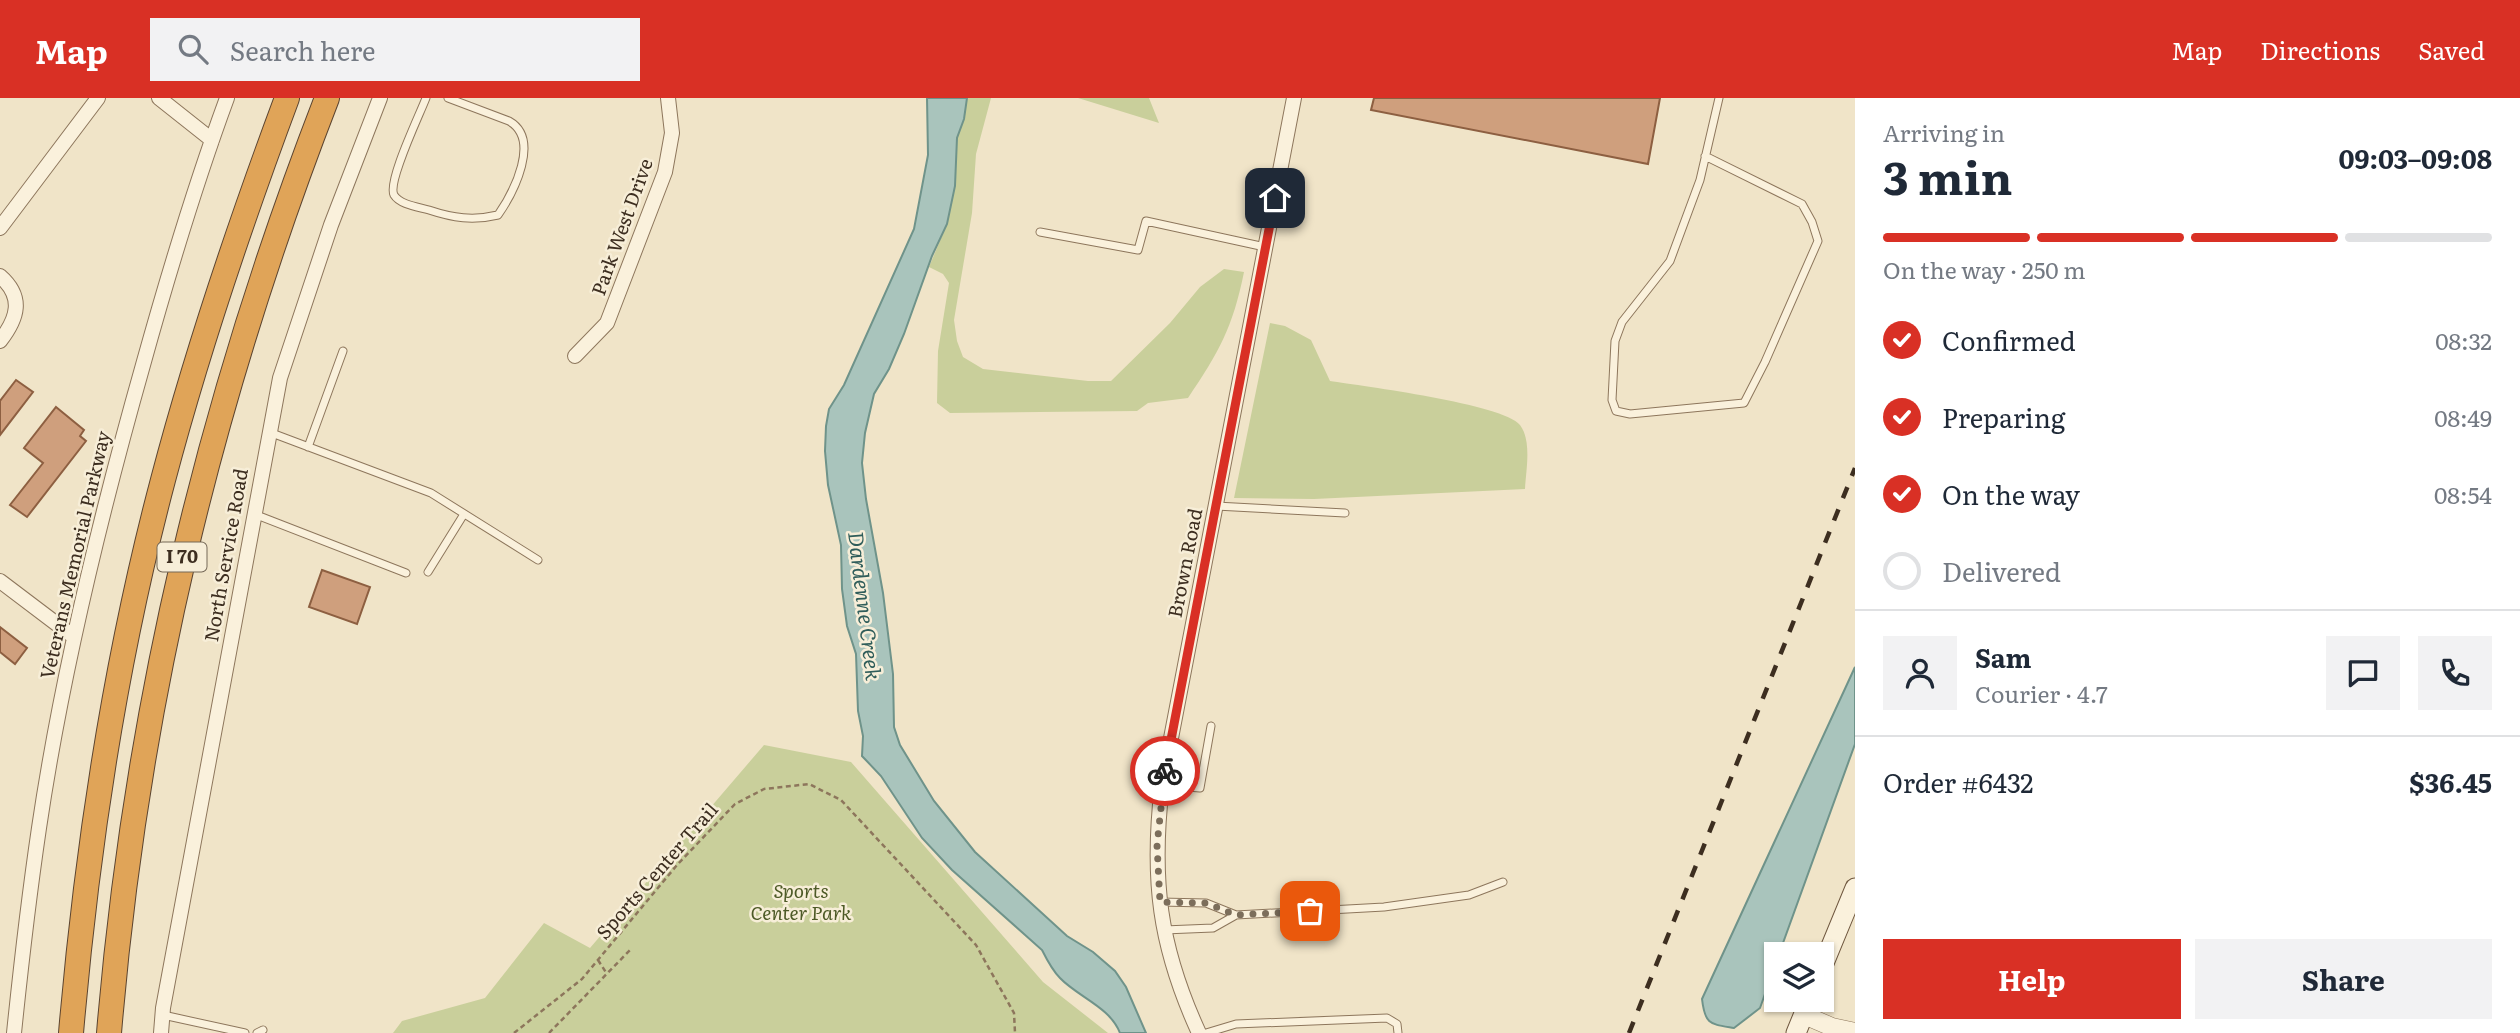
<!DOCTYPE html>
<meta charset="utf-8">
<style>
body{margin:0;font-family:Literata,serif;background:#f2f2f3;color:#1f2937;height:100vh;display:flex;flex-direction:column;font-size:26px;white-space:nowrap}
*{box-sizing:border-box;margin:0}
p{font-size:23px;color:#747a83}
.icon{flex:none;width:38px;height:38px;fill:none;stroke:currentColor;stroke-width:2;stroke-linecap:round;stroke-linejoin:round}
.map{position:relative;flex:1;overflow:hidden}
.sheet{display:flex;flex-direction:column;background:#fff;width:665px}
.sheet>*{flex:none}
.controls{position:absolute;left:1764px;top:844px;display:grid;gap:14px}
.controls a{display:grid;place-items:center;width:70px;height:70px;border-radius:0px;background:#fff;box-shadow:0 2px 5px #0004;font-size:35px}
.pin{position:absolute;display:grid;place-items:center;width:60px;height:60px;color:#fff;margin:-30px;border-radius:14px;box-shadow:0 4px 10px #0006}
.courier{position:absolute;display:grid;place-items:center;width:70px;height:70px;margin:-35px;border:5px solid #d93025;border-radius:50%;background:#fff;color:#222;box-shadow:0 2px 9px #0007}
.summary em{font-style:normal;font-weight:700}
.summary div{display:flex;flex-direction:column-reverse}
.summary{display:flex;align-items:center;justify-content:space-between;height:119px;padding:0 28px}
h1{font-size:46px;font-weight:700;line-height:52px}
.bar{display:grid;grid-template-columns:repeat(4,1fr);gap:10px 7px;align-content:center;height:84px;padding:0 28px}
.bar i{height:9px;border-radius:5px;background:#e0e1e3}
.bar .selected{background:#d93025}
.bar p{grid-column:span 4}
.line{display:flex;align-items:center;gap:18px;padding:0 28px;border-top:2px solid #e0e1e3}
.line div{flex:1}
.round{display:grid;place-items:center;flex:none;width:74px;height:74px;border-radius:0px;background:#f2f2f3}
ol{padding:0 28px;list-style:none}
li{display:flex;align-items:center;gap:21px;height:77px}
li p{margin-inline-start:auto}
li .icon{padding:7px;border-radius:50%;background:#d93025;color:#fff;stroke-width:4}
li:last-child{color:#747a83}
li i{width:38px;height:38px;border:4px solid #e0e1e3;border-radius:50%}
.action{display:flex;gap:14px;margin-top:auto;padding:14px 28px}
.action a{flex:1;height:80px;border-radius:0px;background:#d93025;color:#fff;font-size:28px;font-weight:700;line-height:80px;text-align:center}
.action a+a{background:#f2f2f3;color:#1f2937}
header{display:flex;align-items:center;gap:42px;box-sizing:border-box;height:98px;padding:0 35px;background:#d93025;color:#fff}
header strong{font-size:33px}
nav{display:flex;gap:38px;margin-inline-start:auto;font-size:24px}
.search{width:490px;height:63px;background:#f2f2f3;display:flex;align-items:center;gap:18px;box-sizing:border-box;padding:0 24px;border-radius:0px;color:#747a83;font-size:26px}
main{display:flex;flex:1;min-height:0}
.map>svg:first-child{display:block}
.green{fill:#c9cf9b}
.water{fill:#a9c4bc;stroke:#6f938a;stroke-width:2}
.building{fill:#cf9f7d;stroke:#8d5f41;stroke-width:2}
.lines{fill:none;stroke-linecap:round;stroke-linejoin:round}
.service-casing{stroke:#8d765c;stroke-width:9}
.minor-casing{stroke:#8d765c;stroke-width:16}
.tertiary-casing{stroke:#8d765c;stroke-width:19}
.secondary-casing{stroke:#6f573f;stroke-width:21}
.motorway-casing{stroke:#5b4430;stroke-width:26}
.path{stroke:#8d765c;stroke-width:2.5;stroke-dasharray:5 3.5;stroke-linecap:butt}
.service{stroke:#faf1dc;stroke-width:7}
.minor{stroke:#faf1dc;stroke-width:14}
.tertiary{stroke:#faf1dc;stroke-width:18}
.secondary{stroke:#faf1dc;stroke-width:19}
.motorway{stroke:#e0a458;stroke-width:24}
.rail{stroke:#3d2e20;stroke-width:4.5;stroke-dasharray:12 12;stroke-linecap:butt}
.done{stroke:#7c6e5b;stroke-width:7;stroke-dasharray:0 12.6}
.route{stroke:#d93025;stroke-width:9}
.labels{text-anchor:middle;stroke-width:5;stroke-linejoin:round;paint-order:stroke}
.shield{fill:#f7eed8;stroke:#756857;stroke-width:2}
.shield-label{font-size:18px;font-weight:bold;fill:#3d2e20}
.street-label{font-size:19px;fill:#3d2e20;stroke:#f7eed8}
.park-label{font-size:19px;font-style:italic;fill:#4d5a26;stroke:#f7eed8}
.water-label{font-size:21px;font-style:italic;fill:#2f5d5a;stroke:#f7eed8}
</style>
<header>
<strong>Map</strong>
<div class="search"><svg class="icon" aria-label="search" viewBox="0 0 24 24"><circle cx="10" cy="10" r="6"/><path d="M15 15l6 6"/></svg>Search here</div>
<nav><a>Map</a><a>Directions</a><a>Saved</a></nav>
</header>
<main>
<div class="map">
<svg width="1855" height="935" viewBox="0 0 1855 935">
<rect width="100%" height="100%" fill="#f0e4c8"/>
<path class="green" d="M967,0H991L976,56L972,115L954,222L957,243L963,259L983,271L1088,283H1111L1170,225L1200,189L1224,171L1244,174C1233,229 1219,254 1188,300L1148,305L1137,313L950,315L937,305L938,253L949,185L943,176L929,169L947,126L952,103L955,88L957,40L964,21Z
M1078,0H1149L1159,25Z
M1270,225L1285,228L1311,242L1330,283C1362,288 1504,306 1520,327C1532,343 1526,372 1525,391L1314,401L1234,400Z
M764,647L851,664L1043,884L1108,935H393L402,923L485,900L544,825L590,850Z"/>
<path class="water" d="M927,0H967L964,21L957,40L955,88L947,126L932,158L904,236L889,271L874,296L865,335L862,365L866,401L883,495L893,576L894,629L900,647L934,703L975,754L1067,838L1093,854L1115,873L1126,889L1146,935H1120C1110,909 1078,899 1060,880C1052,872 1047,862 1042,852L952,772L922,740L881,678L862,658L863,638L858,613L856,556L847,528L842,491L841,447L828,387L825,353L826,328L829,311L844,287L914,131L928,57Z
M1855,569V646L1779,856H1776V865L1760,910L1734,930C1710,926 1705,927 1702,901Z"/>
<path class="building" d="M1374,0H1660L1648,66L1371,12Z
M16,282L33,294L0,337V303Z
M56,309L84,332L80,338L86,343L27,419L10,407L43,365L24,350Z
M322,472L370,489L357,526L309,509Z
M0,529L27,550L15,566L0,554Z"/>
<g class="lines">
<defs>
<path id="service" d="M426,0C420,16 387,84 394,97C400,107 419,109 429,112C453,120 473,123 498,117C514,94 541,41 509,23L448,0
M1705,58L1802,106L1812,124L1818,143L1765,264L1744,305L1630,316L1616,313L1612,302L1615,243L1622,224L1670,163L1700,82L1719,0
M1040,134L1138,152L1146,123L1265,149
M269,334L431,395L538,462
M308,349L343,253
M1216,408L1345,415
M254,416L406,475
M428,474L464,416
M1162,687L1200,690L1211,628
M1160,804L1206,805L1236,817
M1164,832L1213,830L1236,817L1384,809L1469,797L1503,784
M163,917L245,935
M257,935L263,932
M1206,935L1236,926L1387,920L1397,926L1398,935"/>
<path id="minor" d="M159,0L212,42
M0,130L98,0
M0,178C24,199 18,220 0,243
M575,258L607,225L665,74L672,35L668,0
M0,483L74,539
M14,935C21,867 29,798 39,730C62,574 100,419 143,267C168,177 195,87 227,0
M161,935L163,910L280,280L331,127L380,0
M1199,935C1159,848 1151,781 1162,687L1294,0"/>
<path id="tertiary" d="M1804,917L1832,929L1855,934"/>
<path id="secondary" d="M1822,870L1855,790
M1796,935L1810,901"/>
<path id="motorway" d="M71,935C87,749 115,563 163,382C197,253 240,126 287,0
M109,935C136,610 209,304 327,0"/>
</defs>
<use href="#service" class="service-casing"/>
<use href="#minor" class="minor-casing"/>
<use href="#tertiary" class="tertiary-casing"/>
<use href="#secondary" class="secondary-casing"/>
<use href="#motorway" class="motorway-casing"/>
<path class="path" d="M598,862L607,876
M514,935L582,881L677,767L735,706L764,691L809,686L841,702L976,847L1014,915L1015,935
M549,935L631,851"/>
<use href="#service" class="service"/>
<use href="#minor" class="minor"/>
<use href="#tertiary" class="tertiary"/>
<use href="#secondary" class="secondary"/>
<use href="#motorway" class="motorway"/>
<path class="rail" d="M1629,935L1855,370"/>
</g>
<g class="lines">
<path class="done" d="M1165,673L1157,747L1160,804L1206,805L1236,817L1310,813"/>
<path class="route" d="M1165,673L1275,100"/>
</g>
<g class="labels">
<rect class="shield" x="157.5" y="444.5" width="49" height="29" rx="5"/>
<g class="shield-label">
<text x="182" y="465">I 70</text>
</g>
<g class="street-label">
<text transform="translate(622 129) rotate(-70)" y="7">Park West Drive</text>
<text transform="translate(75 457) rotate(-77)" y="7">Veterans Memorial Parkway</text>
<text transform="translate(226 457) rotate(-80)" y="7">North Service Road</text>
<text transform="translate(1185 465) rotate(-79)" y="7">Brown Road</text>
<text transform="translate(657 773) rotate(-49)" y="7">Sports Center Trail</text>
</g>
<g class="park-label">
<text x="801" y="800">Sports<tspan x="801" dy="22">Center Park</tspan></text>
</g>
<g class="water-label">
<text transform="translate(864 508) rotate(83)" y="7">Dardenne Creek</text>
</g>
</g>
</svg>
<div class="controls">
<a><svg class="icon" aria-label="layers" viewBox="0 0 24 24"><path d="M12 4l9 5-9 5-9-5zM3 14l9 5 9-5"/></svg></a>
</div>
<div class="pin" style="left:1310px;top:813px;background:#ea580c"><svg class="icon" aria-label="bag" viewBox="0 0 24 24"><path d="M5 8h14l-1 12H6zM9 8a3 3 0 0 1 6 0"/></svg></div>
<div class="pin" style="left:1275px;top:100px;background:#1f2937"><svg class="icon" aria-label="home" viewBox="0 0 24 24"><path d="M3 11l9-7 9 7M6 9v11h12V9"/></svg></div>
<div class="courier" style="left:1165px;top:673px"><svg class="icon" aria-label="bike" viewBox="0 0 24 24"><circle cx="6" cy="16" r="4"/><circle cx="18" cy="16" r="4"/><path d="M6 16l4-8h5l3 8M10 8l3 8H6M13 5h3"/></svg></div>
</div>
<section class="sheet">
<div class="summary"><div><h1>3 min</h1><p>Arriving in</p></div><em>09:03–09:08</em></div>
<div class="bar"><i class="selected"></i><i class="selected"></i><i class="selected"></i><i></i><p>On the way · 250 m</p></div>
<ol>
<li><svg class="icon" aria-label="check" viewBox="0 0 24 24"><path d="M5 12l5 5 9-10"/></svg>Confirmed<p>08:32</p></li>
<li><svg class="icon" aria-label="check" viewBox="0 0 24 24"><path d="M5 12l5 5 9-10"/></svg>Preparing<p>08:49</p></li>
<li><svg class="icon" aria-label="check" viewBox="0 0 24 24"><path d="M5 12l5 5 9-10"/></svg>On the way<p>08:54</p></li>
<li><i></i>Delivered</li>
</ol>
<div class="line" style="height:126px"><a class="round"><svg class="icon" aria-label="person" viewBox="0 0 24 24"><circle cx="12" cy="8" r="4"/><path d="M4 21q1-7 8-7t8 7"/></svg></a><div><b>Sam</b><p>Courier · 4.7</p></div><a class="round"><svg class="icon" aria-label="chat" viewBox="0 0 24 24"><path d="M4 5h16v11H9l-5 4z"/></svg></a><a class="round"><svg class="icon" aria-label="phone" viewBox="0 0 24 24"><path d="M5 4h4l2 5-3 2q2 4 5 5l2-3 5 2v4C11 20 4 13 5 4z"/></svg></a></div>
<div class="line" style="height:91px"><div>Order #6432</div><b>$36.45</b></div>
<div class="action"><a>Help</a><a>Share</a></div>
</section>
</main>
